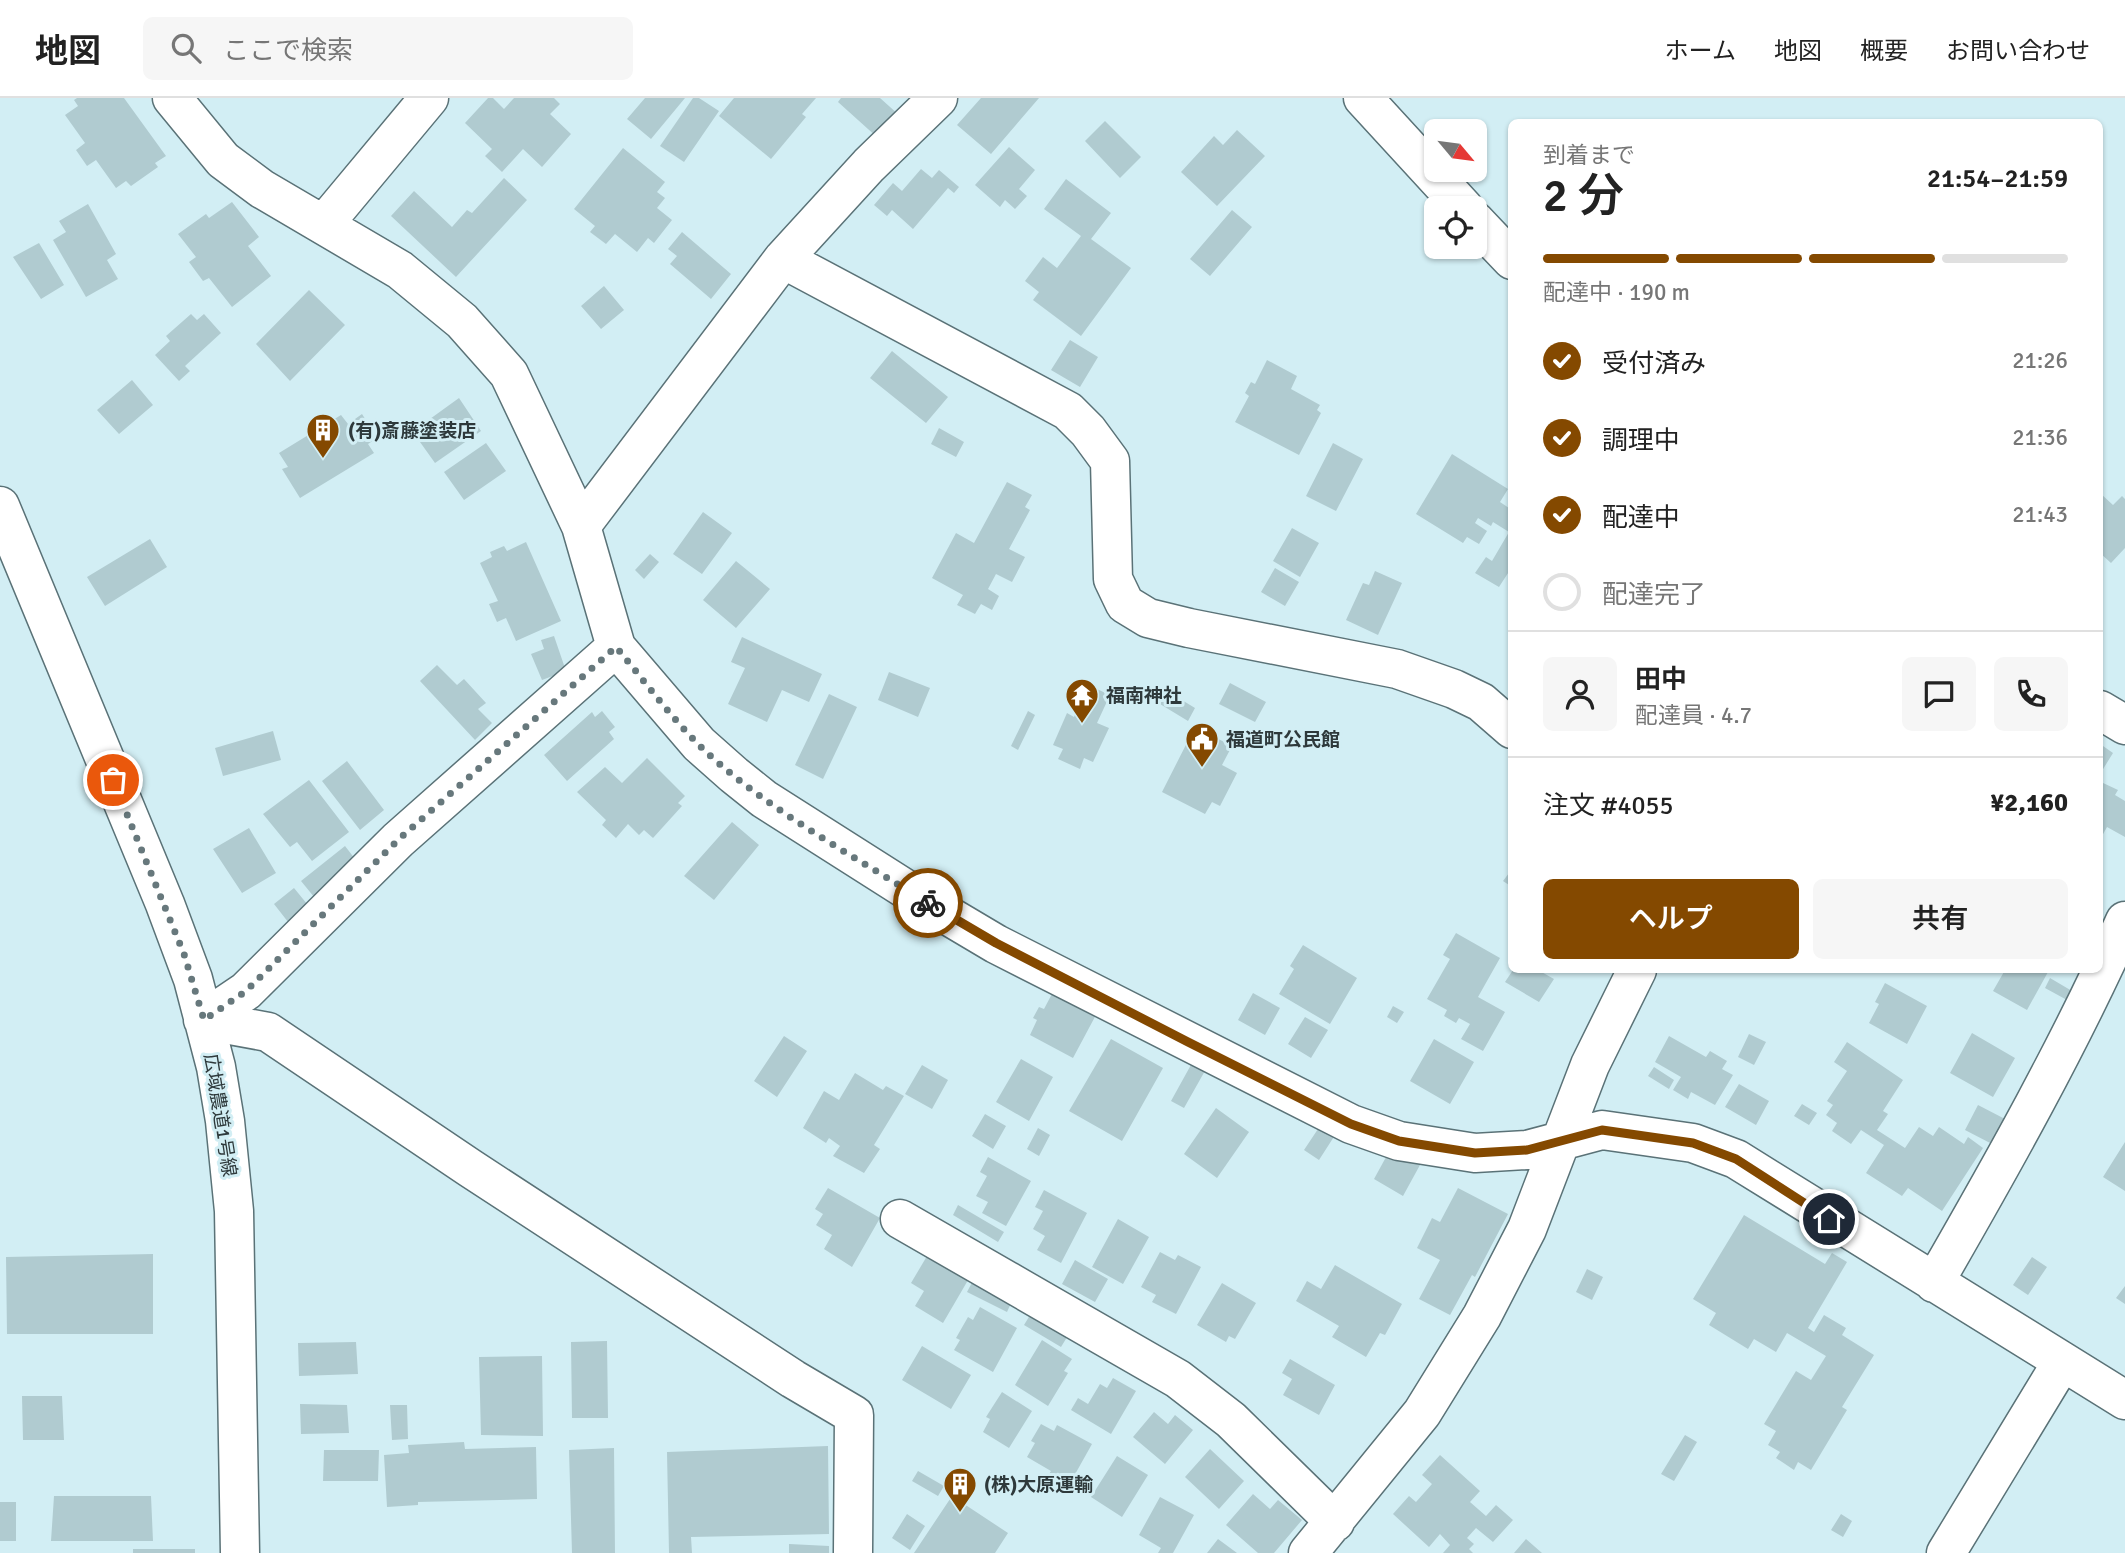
<!DOCTYPE html>
<html lang="ja">
<meta charset="utf-8">
<style>
body{margin:0;font-family:Signika,"Noto Sans JP",sans-serif;background:#f6f6f6;color:#222;height:100vh;display:flex;flex-direction:column;font-size:26px;white-space:nowrap}
*{box-sizing:border-box;margin:0}
p{font-size:23px;color:#767676}
.icon{flex:none;width:38px;height:38px;fill:none;stroke:currentColor;stroke-width:2;stroke-linecap:round;stroke-linejoin:round}
.map{position:relative;flex:1;overflow:hidden}
.details{position:absolute;left:1508px;top:21px;width:595px;height:854px;display:flex;flex-direction:column;background:#fff;border-radius:10px;box-shadow:0 2px 5px #0004}
.details>*{flex:none}
.needle{width:46px;rotate:119deg}
.fabs{position:absolute;left:1424px;top:21px;display:grid;gap:14px}
.fabs a{display:grid;place-items:center;width:63px;height:63px;border-radius:10px;background:#fff;box-shadow:0 2px 5px #0004;font-size:35px}
.pin{position:absolute;display:grid;place-items:center;width:60px;height:60px;color:#fff;margin:-30px;border:4px solid #fff;border-radius:50%;box-shadow:0 2px 7px #0007}
.courier{position:absolute;display:grid;place-items:center;width:70px;height:70px;margin:-35px;border:5px solid #844900;border-radius:50%;background:#fff;color:#222;box-shadow:0 2px 9px #0007}
.headline em{font-style:normal;font-weight:600}
.headline div{display:flex;flex-direction:column-reverse}
.headline{display:flex;align-items:center;justify-content:space-between;height:119px;padding:0 35px}
h1{font-size:46px;font-weight:600;line-height:52px}
.bar{display:grid;grid-template-columns:repeat(4,1fr);gap:10px 7px;align-content:center;height:84px;padding:0 35px}
.bar i{height:9px;border-radius:5px;background:#e0e0e0}
.bar .active{background:#844900}
.bar p{grid-column:span 4}
.line{display:flex;align-items:center;gap:18px;padding:0 35px;border-top:2px solid #e0e0e0}
.line div{flex:1}
.round{display:grid;place-items:center;flex:none;width:74px;height:74px;border-radius:10px;background:#f6f6f6}
ol{padding:0 35px;list-style:none}
li{display:flex;align-items:center;gap:21px;height:77px}
li p{margin-inline-start:auto}
li .icon{padding:7px;border-radius:50%;background:#844900;color:#fff;stroke-width:4}
li:last-child{color:#767676}
li i{width:38px;height:38px;border:4px solid #e0e0e0;border-radius:50%}
.primary-button{display:flex;gap:14px;margin-top:auto;padding:14px 35px}
.primary-button a{flex:1;height:80px;border-radius:10px;background:#844900;color:#fff;font-size:28px;font-weight:600;line-height:80px;text-align:center}
.primary-button a+a{background:#f6f6f6;color:#222}
header{display:flex;align-items:center;gap:42px;box-sizing:border-box;height:98px;padding:0 35px;background:#fff;border-bottom:2px solid #e0e0e0}
header strong{font-size:33px}
nav{display:flex;gap:38px;margin-inline-start:auto;font-size:24px}
.search{width:490px;height:63px;background:#f6f6f6;display:flex;align-items:center;gap:18px;box-sizing:border-box;padding:0 24px;border-radius:10px;color:#767676;font-size:26px}
.map>svg:first-child{display:block}
.building{fill:#b0cbd0}
.lines{fill:none;stroke-linecap:round;stroke-linejoin:round}
.minor-casing{stroke:#5a7277;stroke-width:41}
.minor{stroke:#fff;stroke-width:38}
.done{stroke:#67787c;stroke-width:7;stroke-dasharray:0 12.6}
.route{stroke:#844900;stroke-width:9}
.labels{text-anchor:middle;stroke-width:6;stroke-linejoin:round;paint-order:stroke}
.poi-label{font-size:19px;font-weight:bold;fill:#2e393b;stroke:#d2eef4;text-anchor:start}
.street-label{font-size:19px;fill:#2e393b;stroke:#d2eef4}
</style>
<header>
<strong>地図</strong>
<div class="search"><svg class="icon" aria-label="search" viewBox="0 0 24 24"><circle cx="10" cy="10" r="6"/><path d="M15 15l6 6"/></svg>ここで検索</div>
<nav><a>ホーム</a><a>地図</a><a>概要</a><a>お問い合わせ</a></nav>
</header>
<div class="map">
<svg width="2125" height="1455" viewBox="0 0 2125 1455">
<rect width="100%" height="100%" fill="#d2eef4"/>
<path class="building" d="M77,0H124L166,58L155,65L158,69L131,88L126,83L116,90L96,62L87,68L76,52L85,45L65,17L78,8L74,2Z
M488,0H493L504,11L514,0H554L560,6L550,16L571,36L542,69L523,51L502,74L485,58L492,51L465,25Z
M645,0H685L651,41L627,21Z
M693,0H699L719,13L684,64L660,48Z
M734,0H816L802,16L806,19L771,61L719,18Z
M841,0H880L899,17L878,40L838,4Z
M981,0H1039L991,56L957,27Z
M1105,23L1141,59L1120,80L1085,43Z
M1237,32L1265,58L1217,108L1181,74L1214,38L1223,47Z
M1009,49L1035,72L1019,91L1027,98L1015,111L1005,102L1000,109L975,87Z
M623,50L665,84L657,94L665,100L657,110L672,122L654,145L648,140L637,154L615,136L606,146L590,134L595,128L574,111Z
M921,71L932,80L939,72L959,89L954,95L948,90L913,131L892,112L887,118L874,107L893,85L902,93Z
M504,80L527,102L456,179L391,118L414,93L452,129L467,112L472,115Z
M1066,81L1111,115L1091,141L1131,170L1081,238L1033,202L1039,194L1025,183L1043,159L1057,170L1081,138L1044,111Z
M232,104L259,139L248,148L271,178L232,209L209,180L203,183L189,164L196,159L178,136L206,116L209,120Z
M88,106L116,156L107,162L118,181L86,199L53,142L66,134L59,123Z
M1232,112L1252,129L1210,178L1190,161Z
M682,134L731,176L711,201L670,166L677,158L668,151Z
M39,145L64,187L41,201L13,159Z
M604,188L624,212L601,231L581,208Z
M309,192L345,227L290,283L256,246Z
M191,216L197,222L204,216L221,235L185,268L190,273L179,283L155,257L170,243L166,238Z
M1070,242L1098,259L1080,289L1051,272Z
M892,253L948,299L926,325L870,280Z
M1267,262L1297,278L1291,291L1320,307L1317,312L1321,315L1299,357L1235,324L1249,298L1245,295L1251,284L1255,286Z
M132,282L153,307L119,336L97,312Z
M459,300L481,333L435,365L420,344L431,337L423,326Z
M362,316L377,340L368,346L374,355L300,400L282,371L288,369L279,355L341,317L348,326Z
M939,330L964,344L956,359L931,346Z
M486,345L506,373L464,402L444,374Z
M1333,345L1363,361L1336,413L1306,398Z
M1452,356L1508,391L1500,404L1512,412V474L1510,472L1499,489L1475,475L1486,459L1492,463L1509,434L1493,424L1491,428L1478,420L1475,425L1487,433L1479,446L1467,439L1463,445L1416,416Z
M1007,384L1032,397L1025,409L1030,412L1009,451L1025,459L1012,484L996,476L988,491L999,498L992,512L981,506L975,516L957,507L963,497L932,480L956,435L974,445Z
M2100,395L2113,407L2122,398L2125,401V450L2111,465L2100,455Z
M703,414L732,435L702,476L673,456Z
M1292,430L1319,445L1300,479L1273,463Z
M150,441L167,469L105,508L87,479Z
M526,444L561,523L516,543L506,520L497,524L489,506L498,503L480,465L492,459L490,454L504,448L507,453Z
M650,456L659,464L644,481L635,472Z
M736,463L770,491L736,530L703,502Z
M1275,470L1299,484L1285,508L1261,494Z
M1375,473L1402,485L1378,537L1346,522L1363,485L1369,487Z
M554,538L566,573L542,582L531,556L544,551L541,542Z
M742,539L822,576L809,604L782,592L767,624L728,606L745,570L731,564Z
M437,567L457,587L464,581L486,605L478,611L492,625L475,642L420,583Z
M889,574L930,590L918,619L878,602Z
M1230,585L1266,604L1255,624L1219,606Z
M1088,587L1110,597L1097,625L1109,630L1093,664L1084,660L1080,671L1058,661L1063,651L1053,647L1067,615L1074,619Z
M1167,593L1195,610L1188,623L1160,606Z
M829,596L857,609L823,681L795,667Z
M602,613L615,629L609,634L614,641L567,683L544,657L592,614L595,619Z
M1028,613L1035,617L1018,652L1011,648Z
M1195,629L1232,648L1222,667L1237,675L1220,708L1212,704L1205,716L1162,694Z
M273,633L281,662L223,678L215,650Z
M2103,648L2113,655L2100,676V653Z
M647,660L685,698L678,705L682,708L653,740L644,732L639,737L628,726L616,740L602,727L606,722L577,694L605,669L622,685Z
M347,663L384,712L360,732L322,683Z
M309,682L349,734L312,763L297,744L290,749L263,716Z
M2101,684L2118,692L2115,697L2125,703V739L2107,729L2102,738L2100,737Z
M732,724L759,747L714,802L684,778Z
M249,730L276,775L242,795L213,751Z
M345,748L362,770L319,805L301,783Z
M1512,771V789L1503,783Z
M294,790L312,812L292,829L274,806Z
M1456,835L1500,860L1478,899L1505,914L1483,953L1461,941L1470,926L1459,920L1456,925L1444,918L1447,912L1427,901L1450,861L1443,857Z
M1303,847L1357,880L1330,926L1279,896L1294,871L1290,868Z
M1513,872H1538L1554,881L1539,904L1505,884Z
M2005,872H2044L2048,874L2027,912L1993,893Z
M2050,880L2072,893L2067,902L2045,890Z
M1885,885L1927,908L1907,946L1869,925L1879,906L1875,904Z
M1054,892L1097,915L1073,960L1030,937L1037,922L1033,920L1039,909L1044,911Z
M1253,895L1280,910L1265,937L1238,922Z
M1393,908L1404,914L1397,925L1387,919Z
M1305,919L1328,932L1311,960L1288,946Z
M1972,935L2015,960L1993,999L1950,975Z
M1749,936L1766,944L1754,967L1738,959Z
M784,938L807,953L777,999L754,983Z
M1669,938L1706,959L1710,953L1727,963L1722,971L1733,977L1715,1007L1691,994L1688,1001L1673,992L1681,979L1655,964Z
M1111,941L1163,970L1122,1043L1069,1013Z
M1434,941L1474,964L1450,1006L1410,983Z
M1847,944L1903,982L1883,1013L1888,1016L1877,1032L1905,1050L1919,1029L1933,1038L1939,1029L1964,1046L1968,1039L1983,1050L1942,1113L1908,1090L1902,1098L1866,1075L1884,1047L1861,1032L1851,1046L1832,1033L1837,1025L1826,1017L1833,1007L1827,1003L1847,973L1834,964Z
M1197,956L1210,964L1184,1010L1171,1003Z
M1021,961L1053,979L1029,1023L996,1004Z
M922,967L948,982L932,1011L905,996Z
M1654,969L1674,982L1669,991L1648,978Z
M855,975L883,992L886,988L904,998L874,1047L880,1051L864,1075L833,1058L840,1048L829,1040L826,1045L803,1030L824,993L839,1002Z
M1739,986L1769,1003L1756,1027L1725,1009Z
M1802,1006L1817,1015L1809,1027L1794,1018Z
M1978,1007L2005,1021L1992,1046L1965,1032Z
M1216,1010L1249,1034L1217,1080L1184,1056Z
M985,1016L1006,1028L993,1051L972,1038Z
M1322,1025L1337,1034L1319,1062L1304,1052Z
M1038,1030L1050,1037L1039,1058L1027,1051Z
M2125,1044V1093L2103,1079Z
M1391,1050L1420,1067L1403,1098L1374,1081Z
M988,1059L1031,1083L1006,1128L982,1115L988,1104L976,1098L987,1078L980,1074Z
M828,1090L880,1120L852,1169L824,1151L832,1137L816,1127L823,1116L815,1111Z
M1458,1090L1508,1116L1475,1179L1472,1177L1450,1217L1419,1201L1440,1162L1417,1150L1432,1120L1440,1124Z
M1044,1092L1087,1115L1061,1165L1037,1152L1045,1138L1033,1131L1043,1113L1035,1109Z
M958,1107L1004,1134L998,1144L953,1117Z
M1744,1117L1825,1166L1832,1155L1847,1164L1808,1230L1814,1234L1824,1217L1846,1230L1842,1237L1874,1257L1842,1309L1847,1312L1811,1372L1798,1364L1794,1372L1776,1360L1780,1354L1768,1347L1776,1333L1764,1326L1796,1273L1811,1282L1826,1258L1787,1235L1776,1254L1754,1241L1748,1251L1709,1227L1716,1215L1693,1201Z
M1118,1121L1149,1139L1123,1186L1092,1169Z
M930,1153L971,1177L943,1225L915,1208L924,1193L911,1185Z
M1160,1154L1175,1162L1178,1157L1201,1169L1176,1216L1152,1204L1156,1197L1141,1189Z
M153,1156V1236H7L6,1159Z
M2032,1159L2047,1169L2028,1197L2013,1187Z
M1075,1162L1108,1181L1095,1204L1062,1186Z
M1335,1167L1402,1206L1385,1237L1380,1235L1366,1259L1332,1239L1339,1228L1296,1203L1307,1183L1321,1191Z
M1587,1171L1603,1179L1592,1202L1576,1194Z
M977,1175L1016,1194L1007,1214L967,1194Z
M1222,1185L1256,1205L1235,1241L1229,1238L1226,1244L1197,1227Z
M2125,1188V1206L2116,1200Z
M980,1209L1017,1230L993,1274L954,1252L960,1242L956,1240L968,1219L973,1222Z
M1035,1209L1072,1231L1061,1249L1024,1227Z
M1042,1242L1072,1261L1064,1273L1068,1275L1048,1308L1015,1287Z
M607,1243L608,1320H572L571,1244Z
M356,1244L358,1276L299,1278L298,1245Z
M922,1248L971,1277L951,1311L902,1282Z
M542,1258L543,1338L481,1337L479,1259Z
M1290,1261L1335,1287L1319,1317L1283,1297L1292,1281L1282,1275Z
M1113,1280L1136,1293L1111,1336L1071,1312L1078,1300L1088,1306L1100,1286L1107,1290Z
M1002,1294L1032,1313L1009,1350L983,1334L990,1321L986,1319Z
M22,1298H62L64,1342H23Z
M300,1306L347,1307L349,1335L301,1336Z
M390,1307H407L408,1341L392,1342Z
M1154,1314L1168,1326L1175,1317L1193,1332L1165,1366L1133,1339Z
M1041,1326L1054,1333L1057,1327L1092,1346L1069,1387L1060,1381L1056,1388L1045,1382L1051,1373L1027,1359L1035,1345L1031,1343Z
M1685,1337L1697,1344L1674,1383L1661,1376Z
M464,1344L465,1351L536,1349L537,1401L418,1404V1407L387,1409L384,1357L409,1355L408,1347Z
M828,1348L829,1436L691,1439L692,1455H669L667,1354Z
M614,1350L615,1455H572L569,1352Z
M1210,1351L1244,1383L1219,1411L1185,1379Z
M324,1352H379L378,1383H323Z
M1440,1357L1480,1393L1470,1404L1486,1418L1496,1407L1513,1422L1493,1444L1476,1430L1467,1440L1474,1446L1469,1451L1473,1455H1443L1450,1447L1440,1436L1429,1449L1393,1416L1409,1398L1416,1404L1432,1386L1422,1377Z
M1117,1358L1148,1377L1122,1419L1091,1399Z
M918,1373L944,1388L938,1398L912,1383Z
M1253,1396L1270,1411L1278,1402L1302,1422L1274,1455H1258L1226,1427Z
M54,1398H151L153,1443H51Z
M952,1398L1008,1435L995,1455H914Z
M1160,1399L1194,1417L1173,1455H1158L1161,1450L1139,1437Z
M0,1404H16V1443H0Z
M907,1416L925,1428L910,1452L892,1440Z
M1841,1416L1852,1423L1843,1439L1831,1432Z
M1218,1441L1237,1455H1207Z
M1526,1441L1542,1455H1514Z
M789,1446L829,1448V1455H789Z
M133,1451H195V1455H133Z"/>
<g class="lines">
<defs>
<path id="minor" d="M172,0L223,62L262,91L400,172L462,223L509,276L581,428L616,549L699,646L734,677L764,701L937,811L996,846L1351,1026L1399,1043L1475,1055L1527,1052L1602,1032L1693,1045L1736,1061L2125,1302
M1363,0L1464,110
M1475,123L1512,162
M324,126L429,0
M783,161L1068,313L1088,333L1110,363L1113,481L1125,506L1148,520L1189,530L1397,571L1454,591L1481,604L1512,631
M0,408L165,806L193,881L216,969L225,1023L234,1113L240,1455
M581,428L783,161L869,67L938,0
M616,549L398,742L246,893L203,922L268,934L470,1070L793,1281L854,1317L853,1455
M2100,612L2125,627
M900,1121L1178,1281L1231,1322L1335,1424
M1934,1185C2002,1067 2069,948 2125,823
M1308,1455L1422,1315L1482,1218L1527,1131L1590,967L1637,872
M1946,1455L2062,1264"/>
</defs>
<use href="#minor" class="minor-casing"/>
<use href="#minor" class="minor"/>
</g>
<g class="lines">
<path class="done" d="M113,682L184,856L204,922L246,893L398,742L616,549C643,581 669,617 699,647C762,709 854,758 928,805"/>
<path class="route" d="M928,805L996,845L1188,944L1351,1026L1399,1043L1475,1055L1527,1052L1602,1032L1693,1045L1736,1061L1829,1121"/>
</g>
<defs>
<symbol id="building-pin" viewBox="-11 -11 22 30"><path d="M0 17L-7.5 6A9.5 9.5 0 1 1 7.5 6Z" fill="#844900" stroke="#d2eef4"/><path d="M-4-6H4V6H1V3H-1V6H-4ZM-2.5-4.3h1.7v1.8h-1.7ZM.8-4.3h1.7v1.8H.8ZM-2.5-1h1.7V.8h-1.7ZM.8-1h1.7V.8H.8Z" fill="#fff"/></symbol>
<symbol id="temple-pin" viewBox="-11 -11 22 30"><path d="M0 17L-7.5 6A9.5 9.5 0 1 1 7.5 6Z" fill="#844900" stroke="#d2eef4"/><path d="M0-6L5-2H3V0L6.5 2.5H4V6H1.5V3h-3V6H-4V2.5H-6.5L-3 0V-2H-5Z" fill="#fff"/></symbol>
<symbol id="civic-pin" viewBox="-11 -11 22 30"><path d="M0 17L-7.5 6A9.5 9.5 0 1 1 7.5 6Z" fill="#844900" stroke="#d2eef4"/><path d="M-.6-6.5H3V-4.5H.6V-3L4-1V1h2V6H-6V1h2V-1L-.6-3ZM-1.2 2.5V6h2.4V2.5Z" fill="#fff"/></symbol>
</defs>
<g fill-rule="evenodd">
<use href="#building-pin" x="304" y="313" width="38" height="52"/>
<use href="#temple-pin" x="1063" y="578" width="38" height="52"/>
<use href="#civic-pin" x="1183" y="622" width="38" height="52"/>
<use href="#building-pin" x="941" y="1367" width="38" height="52"/>
</g>
<g class="labels">
<g class="poi-label">
<text x="348" y="339">(有)斎藤塗装店</text>
<text x="1106" y="604">福南神社</text>
<text x="1226" y="648">福道町公民館</text>
<text x="984" y="1393">(株)大原運輸</text>
</g>
<g class="street-label">
<text transform="translate(221 1017) rotate(81)" y="7">広域農道1号線</text>
</g>
</g>
</svg>
<div class="fabs">
<a><svg class="needle" viewBox="-14 -14 28 28"><path d="M0-13l5 13h-10z" fill="#e53935"/><path d="M0 13l5-13h-10z" fill="#767676"/></svg></a>
<a><svg class="icon" aria-label="locate" viewBox="0 0 24 24"><circle cx="12" cy="12" r="6"/><path d="M12 2v4M12 18v4M2 12h4M18 12h4"/></svg></a>
</div>
<div class="pin" style="left:113px;top:682px;background:#ea580c"><svg class="icon" aria-label="bag" viewBox="0 0 24 24"><path d="M5 8h14l-1 12H6zM9 8a3 3 0 0 1 6 0"/></svg></div>
<div class="pin" style="left:1829px;top:1121px;background:#1f2937"><svg class="icon" aria-label="home" viewBox="0 0 24 24"><path d="M3 11l9-7 9 7M6 9v11h12V9"/></svg></div>
<div class="courier" style="left:928px;top:805px"><svg class="icon" aria-label="bike" viewBox="0 0 24 24"><circle cx="6" cy="16" r="4"/><circle cx="18" cy="16" r="4"/><path d="M6 16l4-8h5l3 8M10 8l3 8H6M13 5h3"/></svg></div>
<section class="details">
<div class="headline"><div><h1>2 分</h1><p>到着まで</p></div><em>21:54–21:59</em></div>
<div class="bar"><i class="active"></i><i class="active"></i><i class="active"></i><i></i><p>配達中 · 190 m</p></div>
<ol>
<li><svg class="icon" aria-label="check" viewBox="0 0 24 24"><path d="M5 12l5 5 9-10"/></svg>受付済み<p>21:26</p></li>
<li><svg class="icon" aria-label="check" viewBox="0 0 24 24"><path d="M5 12l5 5 9-10"/></svg>調理中<p>21:36</p></li>
<li><svg class="icon" aria-label="check" viewBox="0 0 24 24"><path d="M5 12l5 5 9-10"/></svg>配達中<p>21:43</p></li>
<li><i></i>配達完了</li>
</ol>
<div class="line" style="height:126px"><a class="round"><svg class="icon" aria-label="person" viewBox="0 0 24 24"><circle cx="12" cy="8" r="4"/><path d="M4 21q1-7 8-7t8 7"/></svg></a><div><b>田中</b><p>配達員 · 4.7</p></div><a class="round"><svg class="icon" aria-label="chat" viewBox="0 0 24 24"><path d="M4 5h16v11H9l-5 4z"/></svg></a><a class="round"><svg class="icon" aria-label="phone" viewBox="0 0 24 24"><path d="M5 4h4l2 5-3 2q2 4 5 5l2-3 5 2v4C11 20 4 13 5 4z"/></svg></a></div>
<div class="line" style="height:91px"><div>注文 #4055</div><b>¥2,160</b></div>
<div class="primary-button"><a>ヘルプ</a><a>共有</a></div>
</section>
</div>
